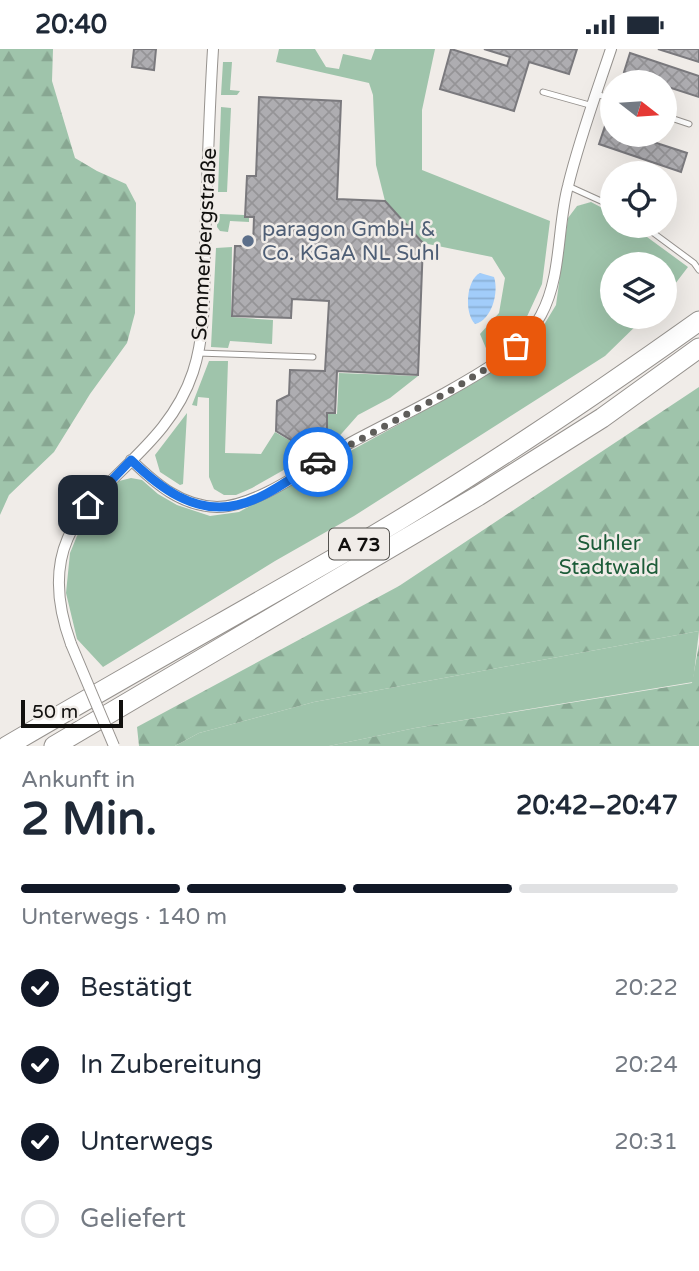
<!DOCTYPE html>
<html lang="de">
<meta charset="utf-8">
<style>
body{margin:0;font-family:"Varela Round",sans-serif;background:#f2f2f3;color:#1f2937;height:100vh;display:flex;flex-direction:column;font-size:26px;white-space:nowrap}
*{box-sizing:border-box;margin:0}
p{font-size:23px;color:#747a83}
.icon{flex:none;width:38px;height:38px;fill:none;stroke:currentColor;stroke-width:2;stroke-linecap:round;stroke-linejoin:round}
.map{position:relative;height:697px;overflow:hidden}
.details{display:flex;flex-direction:column;background:#fff;flex:1}
.details>*{flex:none}
.needle{width:46px;rotate:107deg}
.fabs{position:absolute;left:600px;top:21px;display:grid;gap:14px}
.fabs a{display:grid;place-items:center;width:77px;height:77px;border-radius:50%;background:#fff;box-shadow:0 7px 28px #0002;font-size:35px}
.scale{position:absolute;left:21px;bottom:18px;width:102px;box-sizing:border-box;padding-left:7px;border:4px solid #11100e;border-top:0;font-size:19px;line-height:24px;white-space:nowrap;color:#11100e;-webkit-text-stroke:5px #f0ece8;paint-order:stroke}
.pin{position:absolute;display:grid;place-items:center;width:60px;height:60px;color:#fff;margin:-30px;border-radius:14px;box-shadow:0 4px 10px #0006}
.courier{position:absolute;display:grid;place-items:center;width:70px;height:70px;margin:-35px;border:5px solid #1a73e8;border-radius:50%;background:#fff;color:#222;box-shadow:0 2px 9px #0007}
.summary em{font-style:normal;font-weight:700}
.summary div{display:flex;flex-direction:column-reverse}
.summary{display:flex;align-items:center;justify-content:space-between;height:119px;padding:0 21px}
h1{font-size:46px;font-weight:700;line-height:52px}
.bar{display:grid;grid-template-columns:repeat(4,1fr);gap:10px 7px;align-content:center;height:84px;padding:0 21px}
.bar i{height:9px;border-radius:5px;background:#e0e1e3}
.bar .on{background:#111827}
.bar p{grid-column:span 4}
ol{padding:0 21px;list-style:none}
li{display:flex;align-items:center;gap:21px;height:77px}
li p{margin-inline-start:auto}
li .icon{padding:7px;border-radius:50%;background:#111827;color:#fff;stroke-width:4}
li:last-child{color:#747a83}
li i{width:38px;height:38px;border:4px solid #e0e1e3;border-radius:50%}
.status{display:flex;justify-content:space-between;align-items:center;height:49px;padding:0 35px;background:#fff;direction:ltr}
.status svg{height:19px;fill:currentColor}
.map>svg:first-child{display:block}
.green{fill:#9fc4ab}
.forest{fill:url(#forest-firs)}
.water{fill:url(#water-rules)}
.building{fill:url(#building-cross-hatch);stroke:#7a797d;stroke-width:2}
.lines{fill:none;stroke-linecap:round;stroke-linejoin:round}
.lane-casing{stroke:#96928e;stroke-width:7}
.street-casing{stroke:#96928e;stroke-width:12}
.highway-casing{stroke:#96928e;stroke-width:21}
.lane{stroke:#fff;stroke-width:5}
.street{stroke:#fff;stroke-width:10}
.highway{stroke:#fff;stroke-width:19}
.street-bridge-casing{stroke:#96928e;stroke-width:12;stroke-linecap:butt}
.street-bridge{stroke:#fff;stroke-width:10}
.done{stroke:#5f5d5a;stroke-width:7;stroke-dasharray:0 12.6}
.route{stroke:#1a73e8;stroke-width:9}
.service-dot{fill:#5c6f8a;stroke:#f0ece8;stroke-width:2.5}
.labels{text-anchor:middle;stroke-width:5;stroke-linejoin:round;paint-order:stroke}
.shield{fill:#f0ece8;stroke:#54524f;stroke-width:2}
.shield-label{font-size:19px;font-weight:bold;fill:#11100e}
.service-label{font-size:21px;fill:#4e5e75;stroke:#f0ece8;text-anchor:start}
.street-label{font-size:21px;fill:#11100e;stroke:#f0ece8}
.park-label{font-size:21px;fill:#1d5c39;stroke:#f0ece8}
</style>
<div class="status"><b>20:40</b><svg viewBox="0 0 49 12"><path d="M0 12V9h3v3zM5 12V6h3v6zM10 12V3h3v9zM15 12V0h3v12zM26 1h20v11H26zM47 4h2v5h-2z"/></svg></div>
<div class="map">
<svg width="699" height="697" viewBox="0 0 699 697">
<defs>
<pattern id="forest-firs" width="22" height="20" patternUnits="userSpaceOnUse" patternTransform="scale(1.75)"><rect width="22" height="20" fill="#9fc4ab"/><path d="M5 1l3.5 6h-7zM16 11l3.5 6h-7z" fill="#88a792"/></pattern>
<pattern id="water-rules" width="6" height="5" patternUnits="userSpaceOnUse" patternTransform="scale(1.75)"><rect width="6" height="5" fill="#a2cdfa"/><path d="M0 2.5h6" fill="none" stroke="#8aafd5"/></pattern>
<pattern id="building-cross-hatch" width="8" height="8" patternUnits="userSpaceOnUse" patternTransform="scale(1.75)"><rect width="8" height="8" fill="#aeadb1"/><path d="M0 0l8 8M0 8l8-8" fill="none" stroke="#959497"/></pattern>
</defs>
<rect width="100%" height="100%" fill="#f0ece8"/>
<path class="green" d="M279,0H315L326,18L339,20L343,5L371,11L375,0H435L422,61V121L550,172L542,235L524,274L488,304L480,285L499,264L505,229L492,208L423,194L385,152L376,116L373,46L369,34L276,13Z
M223,13H232L230,41L240,42L237,46H221Z
M221,58L231,59L227,143H218Z
M591,153L612,164V177H632L688,218L665,248V215H612V268H645L605,307L354,467L275,512L103,618L77,590L66,544L70,504L77,487L85,472L108,444L119,432L131,429L142,431L158,445L177,456L210,467L239,463L469,337L514,309L536,289L556,256L568,169L577,157Z
M220,165L244,166V168L249,169V173L230,172L228,183L220,182L217,178V168Z
M232,198L231,268L273,271L272,295L230,292L228,299L211,298L216,199Z
M209,312H228L225,404L261,405L275,383L301,398L327,384L328,365H337L339,324L418,327L390,349L358,366L335,392L252,439L236,446H224L214,440L209,428V349L198,348L197,357L192,356Z
M187,364L183,435L180,436L160,423L155,406Z
M699,582L693,633L415,679L329,697H175L199,684L314,653Z"/>
<path class="forest" d="M0,0H53L52,32L75,109L97,122L126,135L136,154L135,264L127,294L90,345L54,403L9,446L0,466Z
M699,338V582L314,653L199,684L175,697H139L137,678L399,537Z
M699,595V697H329L415,679L692,634Z"/>
<path class="water" d="M480,224L494,228C499,243 492,271 475,275C464,264 466,231 480,224Z"/>
<path class="building" d="M134,0H156L154,21L132,18Z
M451,0L507,17L510,8L484,0H577L569,25L529,13L514,62L440,40Z
M658,0H699V13Z
M630,4L699,27V48L665,37V33H654L624,23Z
M259,48L341,52L337,150L385,152L423,194L418,326L337,322L335,364H327V384L301,397L276,382L277,352L289,346L290,321L325,322L329,252L292,250L291,269L232,267L235,197H253L254,168H245L247,127H256Z
M605,77L612,79V86H632L687,104L681,123L599,95Z"/>
<g class="lines">
<defs>
<path id="lane" d="M543,43L593,57
M596,45L612,50
M665,67L689,75
M568,137L612,157
M644,177L694,214L699,221
M198,304L313,308"/>
<path id="street" d="M131,411C156,435 181,457 217,458C258,458 314,414 350,394C401,367 454,342 503,309C518,298 532,283 541,266C562,227 557,178 568,137C579,91 596,45 611,0
M71,595C17,447 156,435 193,323C206,284 204,238 205,197C207,131 209,65 213,0"/>
<path id="highway" d="M7,697C126,627 247,560 366,491C481,423 591,349 699,272
M54,697L478,447L602,369L699,299"/>
</defs>
<use href="#lane" class="lane-casing"/>
<use href="#street" class="street-casing"/>
<use href="#highway" class="highway-casing"/>
<use href="#lane" class="lane"/>
<use href="#street" class="street"/>
<use href="#highway" class="highway"/>
<defs>
<path id="street-bridge" d="M71,595L114,697"/>
</defs>
<use href="#street-bridge" class="street-bridge-casing"/>
<use href="#street-bridge" class="street-bridge"/>
</g>
<g class="lines">
<path class="done" d="M318,413L450,342L505,308L516,297"/>
<path class="route" d="M88,456L131,411C159,438 194,466 237,456C266,450 293,427 318,413"/>
</g>
<circle class="service-dot" cx="248" cy="192" r="7"/>
<g class="labels">
<rect class="shield" x="329" y="479.5" width="60" height="31" rx="5"/>
<g class="shield-label">
<text x="359" y="502">A 73</text>
</g>
<g class="service-label">
<text x="262" y="187">paragon GmbH &amp;<tspan x="262" dy="24">Co. KGaA NL Suhl</tspan></text>
</g>
<g class="street-label">
<text transform="translate(204 195) rotate(-87)" y="7">Sommerbergstraße</text>
</g>
<g class="park-label">
<text x="609" y="501">Suhler<tspan x="609" dy="24">Stadtwald</tspan></text>
</g>
</g>
</svg>
<div class="fabs">
<a><svg class="needle" viewBox="-14 -14 28 28"><path d="M0-13l5 13h-10z" fill="#e53935"/><path d="M0 13l5-13h-10z" fill="#747a83"/></svg></a>
<a><svg class="icon" aria-label="locate" viewBox="0 0 24 24"><circle cx="12" cy="12" r="6"/><path d="M12 2v4M12 18v4M2 12h4M18 12h4"/></svg></a>
<a><svg class="icon" aria-label="layers" viewBox="0 0 24 24"><path d="M12 4l9 5-9 5-9-5zM3 14l9 5 9-5"/></svg></a>
</div>
<div class="scale">50 m</div>
<div class="pin" style="left:516px;top:297px;background:#ea580c"><svg class="icon" aria-label="bag" viewBox="0 0 24 24"><path d="M5 8h14l-1 12H6zM9 8a3 3 0 0 1 6 0"/></svg></div>
<div class="pin" style="left:88px;top:456px;background:#1f2937"><svg class="icon" aria-label="home" viewBox="0 0 24 24"><path d="M3 11l9-7 9 7M6 9v11h12V9"/></svg></div>
<div class="courier" style="left:318px;top:413px"><svg class="icon" aria-label="car" viewBox="0 0 24 24"><path d="M5 17H2v-5l4-1 3-4h7l3 4 3 1v5h-3M9 17h6M6 11h13"/><circle cx="7" cy="17" r="2"/><circle cx="17" cy="17" r="2"/></svg></div>
</div>
<section class="details">
<div class="summary"><div><h1>2 Min.</h1><p>Ankunft in</p></div><em>20:42–20:47</em></div>
<div class="bar"><i class="on"></i><i class="on"></i><i class="on"></i><i></i><p>Unterwegs · 140 m</p></div>
<ol>
<li><svg class="icon" aria-label="check" viewBox="0 0 24 24"><path d="M5 12l5 5 9-10"/></svg>Bestätigt<p>20:22</p></li>
<li><svg class="icon" aria-label="check" viewBox="0 0 24 24"><path d="M5 12l5 5 9-10"/></svg>In Zubereitung<p>20:24</p></li>
<li><svg class="icon" aria-label="check" viewBox="0 0 24 24"><path d="M5 12l5 5 9-10"/></svg>Unterwegs<p>20:31</p></li>
<li><i></i>Geliefert</li>
</ol>
</section>
